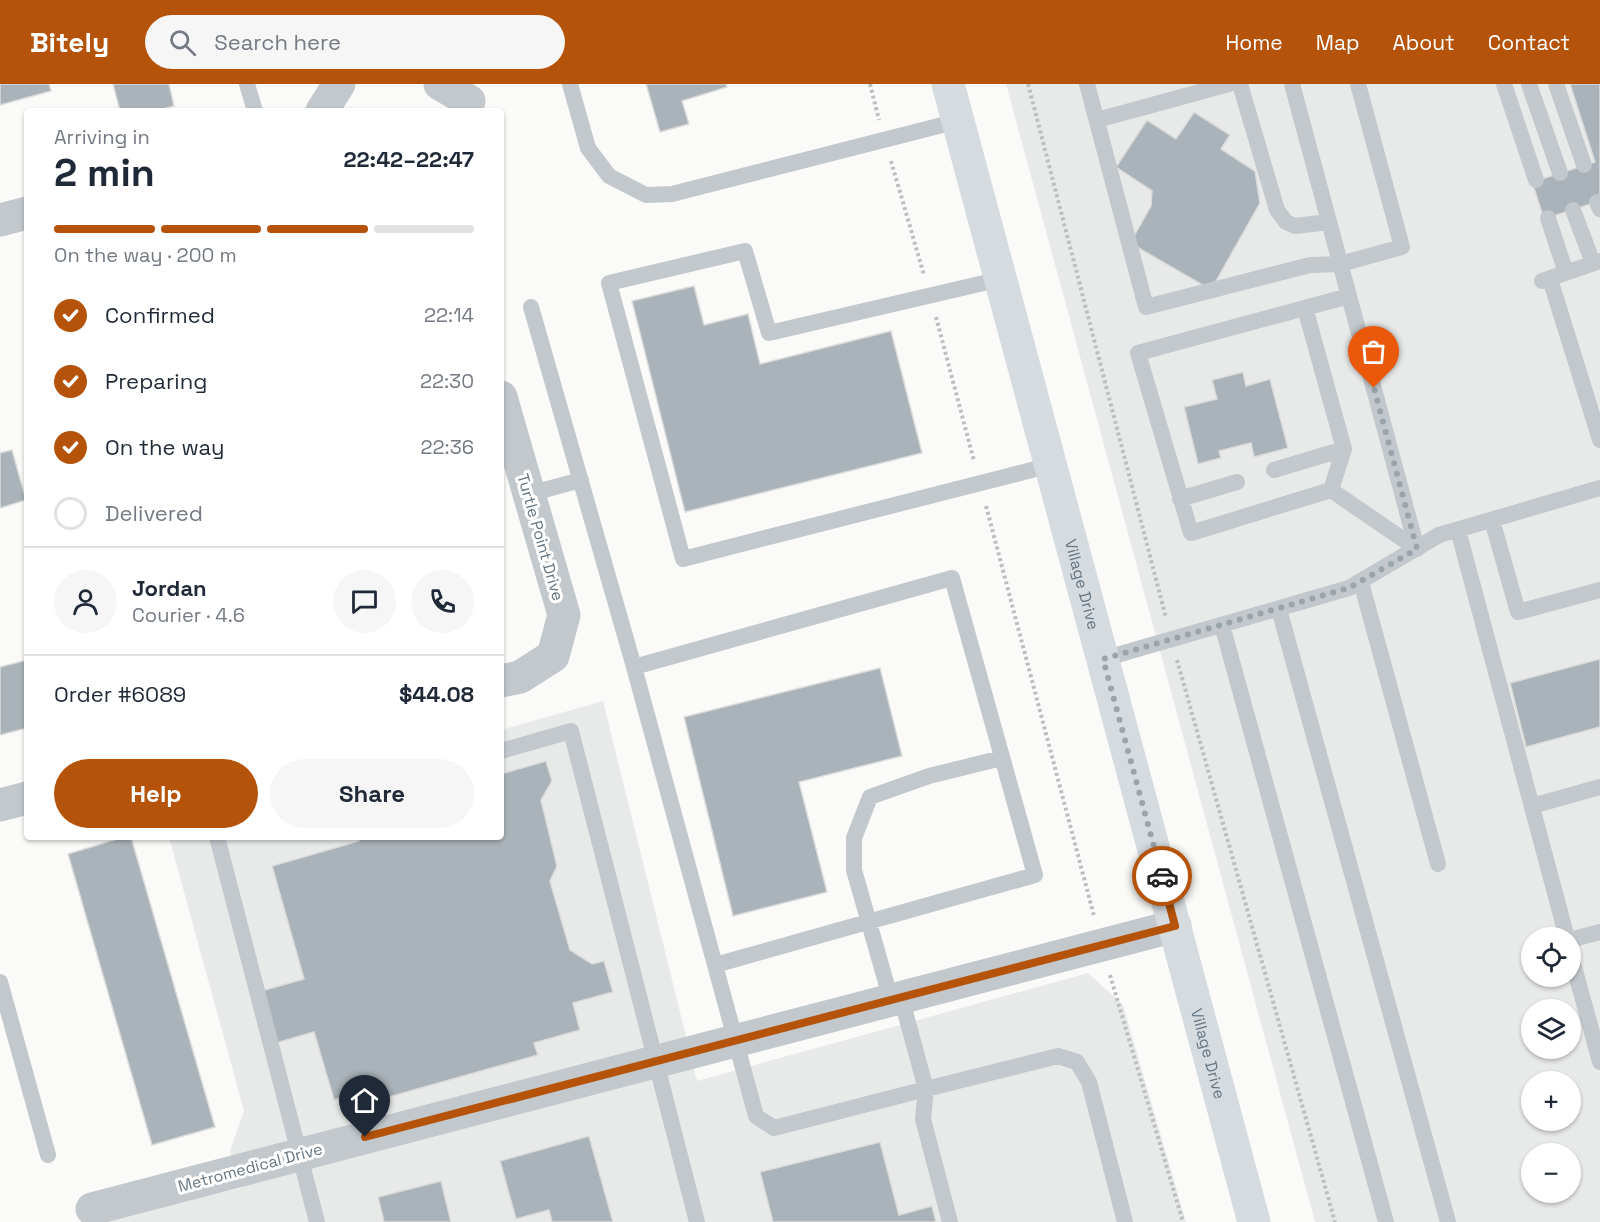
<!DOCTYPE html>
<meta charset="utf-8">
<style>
body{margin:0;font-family:"Space Grotesk",sans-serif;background:#f6f6f7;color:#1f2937;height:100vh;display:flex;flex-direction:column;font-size:22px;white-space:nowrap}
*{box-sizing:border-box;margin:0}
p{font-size:20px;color:#747a83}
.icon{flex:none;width:33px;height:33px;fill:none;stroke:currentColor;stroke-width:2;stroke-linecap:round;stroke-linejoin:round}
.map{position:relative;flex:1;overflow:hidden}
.panel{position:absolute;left:24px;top:24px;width:480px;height:732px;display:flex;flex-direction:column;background:#fff;border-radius:6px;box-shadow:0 2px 4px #0004}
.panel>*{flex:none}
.tools{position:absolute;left:1521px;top:843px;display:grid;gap:12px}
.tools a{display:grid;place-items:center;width:60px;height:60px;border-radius:50%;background:#fff;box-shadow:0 2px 4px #0004;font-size:30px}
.pin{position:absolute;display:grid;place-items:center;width:51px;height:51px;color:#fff;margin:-62px -26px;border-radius:50% 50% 50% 0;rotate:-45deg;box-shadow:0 0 6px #0007}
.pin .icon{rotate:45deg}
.courier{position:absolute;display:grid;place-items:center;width:60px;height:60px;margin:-30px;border:4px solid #b45309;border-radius:50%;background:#fff;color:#222;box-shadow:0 2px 8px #0007}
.head em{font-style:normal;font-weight:700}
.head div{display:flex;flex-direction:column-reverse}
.head{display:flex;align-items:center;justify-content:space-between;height:102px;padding:0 30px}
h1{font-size:39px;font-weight:700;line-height:45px}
.bar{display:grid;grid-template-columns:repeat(4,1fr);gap:9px 6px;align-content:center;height:72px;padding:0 30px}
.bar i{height:8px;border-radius:4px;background:#e0e1e3}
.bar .active{background:#b45309}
.bar p{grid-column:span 4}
.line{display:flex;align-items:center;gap:15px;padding:0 30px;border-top:2px solid #e0e1e3}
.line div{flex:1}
.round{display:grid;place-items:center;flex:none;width:63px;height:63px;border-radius:32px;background:#f6f6f7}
ol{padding:0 30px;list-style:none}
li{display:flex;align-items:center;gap:18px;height:66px}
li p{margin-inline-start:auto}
li .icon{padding:6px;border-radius:50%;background:#b45309;color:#fff;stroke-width:4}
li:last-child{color:#747a83}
li i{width:33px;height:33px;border:3px solid #e0e1e3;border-radius:50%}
.cta{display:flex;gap:12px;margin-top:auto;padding:12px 30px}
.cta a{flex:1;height:69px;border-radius:36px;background:#b45309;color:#fff;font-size:24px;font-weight:700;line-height:69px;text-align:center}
.cta a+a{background:#f6f6f7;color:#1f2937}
header{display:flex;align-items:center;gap:36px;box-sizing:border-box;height:84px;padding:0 30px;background:#b45309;color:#fff}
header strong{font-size:28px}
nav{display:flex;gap:33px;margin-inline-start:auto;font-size:21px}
.search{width:420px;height:54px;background:#f6f6f7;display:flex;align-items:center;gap:15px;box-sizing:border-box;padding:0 21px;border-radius:33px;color:#747a83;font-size:22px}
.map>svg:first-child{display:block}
.built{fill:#e8e9e9;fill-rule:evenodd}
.building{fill:#aab3b9;stroke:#dcdcda;stroke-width:1.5}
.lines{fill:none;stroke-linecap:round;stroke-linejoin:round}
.path{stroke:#bbbfc2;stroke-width:4;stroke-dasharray:3 3;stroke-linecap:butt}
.service{stroke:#c3c8cc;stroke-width:16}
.minor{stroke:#c3c8cc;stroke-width:33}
.secondary{stroke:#d6dbdf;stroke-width:33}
.done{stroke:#99a4ac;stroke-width:6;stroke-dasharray:0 10.8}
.route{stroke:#b45309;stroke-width:8}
.labels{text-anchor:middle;stroke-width:6;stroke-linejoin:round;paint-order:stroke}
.street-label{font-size:16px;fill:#657683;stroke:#fff}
</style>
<header>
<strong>Bitely</strong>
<div class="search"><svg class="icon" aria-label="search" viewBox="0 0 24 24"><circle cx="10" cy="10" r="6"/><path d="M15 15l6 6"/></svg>Search here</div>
<nav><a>Home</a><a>Map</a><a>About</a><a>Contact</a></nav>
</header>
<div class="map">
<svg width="1600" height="1138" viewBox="0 0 1600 1138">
<rect width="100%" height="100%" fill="#fafaf8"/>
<path class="built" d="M1006,0H1600V1138H1315ZM1532,854H1570V892H1532ZM1532,926H1570V964H1532ZM1532,998H1570V1036H1532ZM1532,1070H1570V1108H1532Z
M603,617L697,997L1088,889L1123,921L1186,1138H88L241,1104L230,1067L244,1027L169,753H501V646Z"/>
<path class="building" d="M0,0H49L51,7L0,21Z
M113,0H169L174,22L155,27H120Z
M646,0H726L727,3L682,17L689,40L660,48Z
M1570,0H1600V117L1544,135L1532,98L1595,78Z
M1194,28L1230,51L1221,65L1255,87L1260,119L1211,206L1130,159L1151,122L1152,107L1116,83L1147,36L1176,55Z
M694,202L704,241L748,230L760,280L891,247L922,369L685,428L632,217Z
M1243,288L1246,302L1270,295L1288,364L1254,373L1251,359L1219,367L1221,374L1198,380L1184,323L1217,315L1212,296Z
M12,366L26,416L0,424V369Z
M1600,575V643L1526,663L1510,599Z
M27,576V644L0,651V583Z
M880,584L902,672L799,698L827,808L733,832L684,633Z
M546,677L552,697L541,716L557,782L550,797L570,866L592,880L604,877L613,908L573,919L580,946L534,959L538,971L382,1015L378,1004L334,1016L314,948L276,959L261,907L304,895L272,782L359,757L358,753H501V690Z
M124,753H131L215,1043L152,1061L68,770Z
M589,1052L613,1138H552L549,1126L516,1135L500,1077Z
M880,1058L899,1131L932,1122L936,1138H773L760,1088Z
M441,1097L451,1138H384L378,1113Z"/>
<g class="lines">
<path class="path" d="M870,0L879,36
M1028,0L1166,534
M891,77L924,191
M936,233L974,377
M986,422L1094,832
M1177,576L1335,1138
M1110,891L1183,1138"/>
<path class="service" d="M247,0L255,27
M570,0L588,64L609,92L646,111L672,110L958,37
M1087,0L1146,223L1310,181L1340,180L1402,163L1358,0
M1240,0L1277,126L1286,138L1295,142L1329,138
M1292,0L1417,465
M1504,0L1536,96
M1529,0L1560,89
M1556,0L1584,81
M1097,36L1229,0
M1597,118L1600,125
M1573,126L1593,179
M1548,134L1566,189
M1001,195L769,249L745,167L609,199L683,475L1051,381
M1550,195L1600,356
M1542,197L1600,177
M1349,212L1138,269L1191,449L1331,406L1417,465
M531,223L634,583L715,881L1035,791L952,494L634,583
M1305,224L1344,365L1331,406
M1274,386L1344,365
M529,410L581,396
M1180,415L1237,398
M1492,436L1518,528L1600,506
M1458,446L1567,854
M1361,498L1438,780
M1279,525L1448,1138
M1222,541L1386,1138
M1103,575L1349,504L1439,451L1600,404
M501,667L571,647L697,1138
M1532,722L1600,703
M217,753L317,1138
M1570,856L1600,848
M1570,868L1600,978
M715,881L756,1032L774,1044L926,1005L923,1035L950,1138
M0,898L48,1071
M901,913L926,1005L1058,972L1077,978L1089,998L1125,1138
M891,916L854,786V754L870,713L929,692L1002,674"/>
<path class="minor" d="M440,0L469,17
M322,27L339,0
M0,136L27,129
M501,313L564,531L553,572L520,593L501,597
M0,721L27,714
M92,1125L1175,842"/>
<path class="secondary" id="s1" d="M948,0L1254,1138"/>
</g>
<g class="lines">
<path class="done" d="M1162,792L1103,575L1349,504L1417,465L1374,304"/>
<path class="route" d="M365,1053L1175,842L1162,792"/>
</g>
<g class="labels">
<g class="street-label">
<text transform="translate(541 453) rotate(74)" y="6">Turtle Point Drive</text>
<text dy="6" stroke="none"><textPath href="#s1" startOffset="518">Village Drive</textPath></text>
<text dy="6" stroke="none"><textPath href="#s1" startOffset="1004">Village Drive</textPath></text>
<text transform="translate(250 1083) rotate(-15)" y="6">Metromedical Drive</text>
</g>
</g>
</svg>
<div class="tools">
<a><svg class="icon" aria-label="locate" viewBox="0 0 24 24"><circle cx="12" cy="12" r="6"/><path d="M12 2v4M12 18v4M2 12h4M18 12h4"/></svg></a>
<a><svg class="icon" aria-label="layers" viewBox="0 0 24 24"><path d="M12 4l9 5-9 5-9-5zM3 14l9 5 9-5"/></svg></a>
<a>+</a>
<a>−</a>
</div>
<div class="pin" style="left:1374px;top:304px;background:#ea580c"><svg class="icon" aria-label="bag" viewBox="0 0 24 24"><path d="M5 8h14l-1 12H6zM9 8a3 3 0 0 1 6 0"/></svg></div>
<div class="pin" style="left:365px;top:1053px;background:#1f2937"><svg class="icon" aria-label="home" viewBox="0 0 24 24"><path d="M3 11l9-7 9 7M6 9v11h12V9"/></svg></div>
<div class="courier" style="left:1162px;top:792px"><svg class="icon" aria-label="car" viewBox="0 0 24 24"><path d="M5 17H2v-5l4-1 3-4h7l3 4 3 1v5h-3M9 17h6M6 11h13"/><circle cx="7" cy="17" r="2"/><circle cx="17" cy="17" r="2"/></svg></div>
<section class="panel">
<div class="head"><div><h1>2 min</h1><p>Arriving in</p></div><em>22:42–22:47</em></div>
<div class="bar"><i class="active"></i><i class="active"></i><i class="active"></i><i></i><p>On the way · 200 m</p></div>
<ol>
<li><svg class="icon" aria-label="check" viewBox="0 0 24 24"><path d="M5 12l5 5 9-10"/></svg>Confirmed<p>22:14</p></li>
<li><svg class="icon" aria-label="check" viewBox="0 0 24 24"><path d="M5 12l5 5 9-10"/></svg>Preparing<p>22:30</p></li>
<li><svg class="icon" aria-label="check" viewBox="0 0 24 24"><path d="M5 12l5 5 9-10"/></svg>On the way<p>22:36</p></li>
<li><i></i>Delivered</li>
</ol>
<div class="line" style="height:108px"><a class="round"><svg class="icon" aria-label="person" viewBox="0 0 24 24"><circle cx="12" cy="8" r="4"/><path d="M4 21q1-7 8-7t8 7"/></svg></a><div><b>Jordan</b><p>Courier · 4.6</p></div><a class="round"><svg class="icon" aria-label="chat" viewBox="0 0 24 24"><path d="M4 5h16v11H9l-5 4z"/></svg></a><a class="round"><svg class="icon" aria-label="phone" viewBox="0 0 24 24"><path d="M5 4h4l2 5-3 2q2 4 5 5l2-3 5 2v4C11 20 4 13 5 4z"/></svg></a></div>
<div class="line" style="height:78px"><div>Order #6089</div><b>$44.08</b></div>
<div class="cta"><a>Help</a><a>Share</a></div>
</section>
</div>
